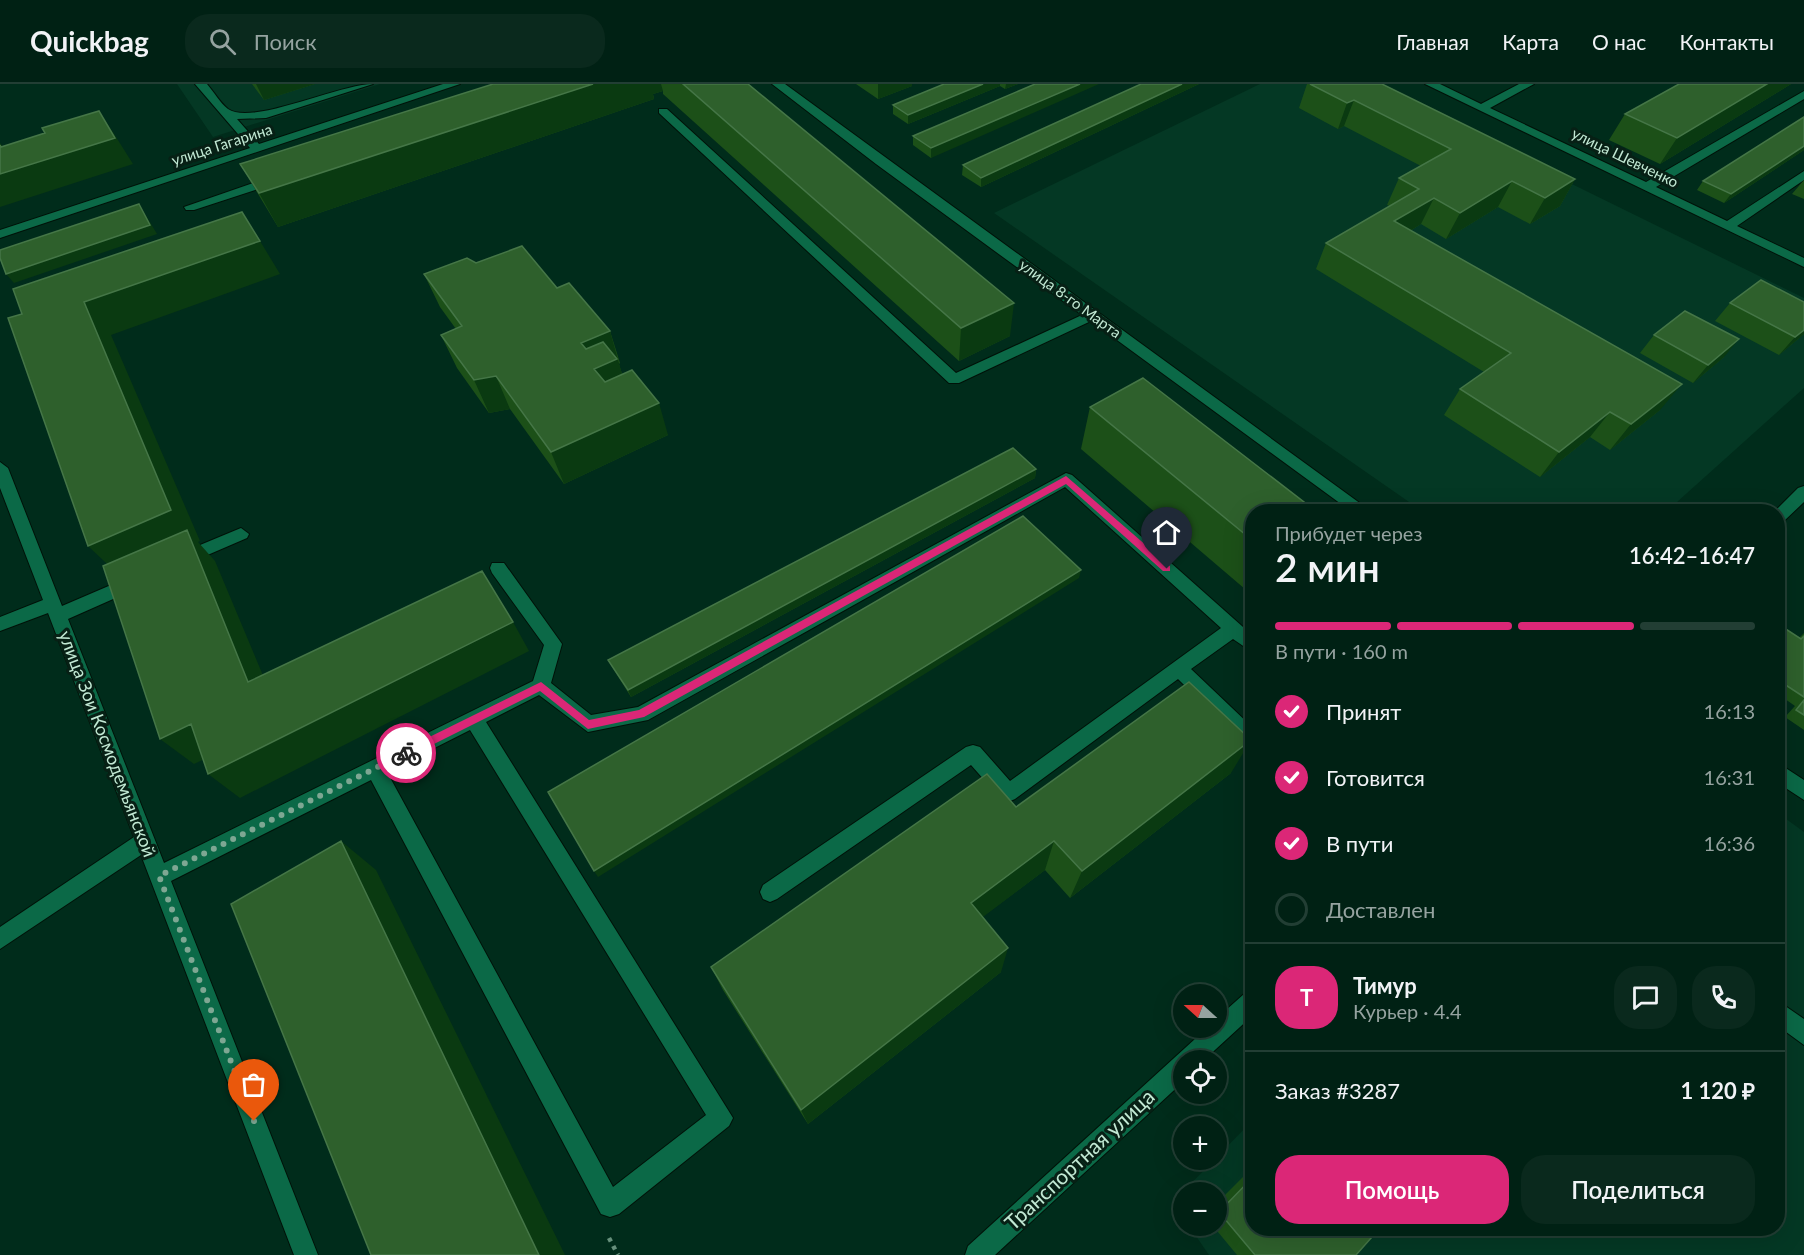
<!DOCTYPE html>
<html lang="ru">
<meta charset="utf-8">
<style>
body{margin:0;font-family:Lato,sans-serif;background:#0a291d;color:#f1f3f6;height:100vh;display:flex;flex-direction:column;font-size:22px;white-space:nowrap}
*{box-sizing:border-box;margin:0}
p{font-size:20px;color:#95a3a0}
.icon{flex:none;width:33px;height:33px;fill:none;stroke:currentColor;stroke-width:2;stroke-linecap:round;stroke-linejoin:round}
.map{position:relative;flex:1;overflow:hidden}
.panel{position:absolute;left:1245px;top:420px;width:540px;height:732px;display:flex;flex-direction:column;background:#002114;border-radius:24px;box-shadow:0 6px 24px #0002,0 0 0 2px #223e34}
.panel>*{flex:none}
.needle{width:39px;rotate:291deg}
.fabs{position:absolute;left:1173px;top:900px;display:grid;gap:12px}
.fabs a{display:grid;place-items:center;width:54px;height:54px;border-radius:50%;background:#002114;box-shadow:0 6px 24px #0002,0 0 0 2px #223e34;font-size:30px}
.pin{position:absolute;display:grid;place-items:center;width:51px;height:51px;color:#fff;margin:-62px -26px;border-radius:50% 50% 50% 0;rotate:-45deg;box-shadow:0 0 6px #0007}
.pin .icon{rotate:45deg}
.courier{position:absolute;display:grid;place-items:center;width:60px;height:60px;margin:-30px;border:4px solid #db2777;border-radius:50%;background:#fff;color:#222;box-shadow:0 2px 8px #0007}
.head em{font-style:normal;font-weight:600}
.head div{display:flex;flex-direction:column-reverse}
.head{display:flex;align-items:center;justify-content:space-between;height:102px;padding:0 30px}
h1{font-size:39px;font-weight:600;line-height:45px}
.bar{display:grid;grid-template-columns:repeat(4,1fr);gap:9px 6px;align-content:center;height:72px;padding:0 30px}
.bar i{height:8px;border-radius:4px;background:#223e34}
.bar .on{background:#db2777}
.bar p{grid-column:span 4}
.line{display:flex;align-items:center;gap:15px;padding:0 30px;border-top:2px solid #223e34}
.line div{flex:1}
.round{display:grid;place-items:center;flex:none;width:63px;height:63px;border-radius:24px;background:#0a291d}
ol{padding:0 30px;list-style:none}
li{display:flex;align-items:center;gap:18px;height:66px}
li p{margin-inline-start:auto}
li .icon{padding:6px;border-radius:50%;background:#db2777;color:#fff;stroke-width:4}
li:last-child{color:#95a3a0}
li i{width:33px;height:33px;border:3px solid #223e34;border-radius:50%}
.action{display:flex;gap:12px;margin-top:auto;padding:12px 30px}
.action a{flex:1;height:69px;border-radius:24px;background:#db2777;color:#fff;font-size:24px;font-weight:600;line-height:69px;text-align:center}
.action a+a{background:#0a291d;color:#f1f3f6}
header{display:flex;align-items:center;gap:36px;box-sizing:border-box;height:84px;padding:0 30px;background:#002114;border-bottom:2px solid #223e34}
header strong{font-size:28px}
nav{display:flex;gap:33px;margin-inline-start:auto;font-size:21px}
.search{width:420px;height:54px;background:#0a291d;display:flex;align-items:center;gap:15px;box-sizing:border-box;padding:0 21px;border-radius:24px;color:#95a3a0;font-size:22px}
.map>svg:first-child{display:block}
.built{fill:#043824}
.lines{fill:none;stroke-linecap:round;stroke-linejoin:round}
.minor-casing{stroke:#001208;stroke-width:2}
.path{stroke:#66907c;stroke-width:4.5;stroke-dasharray:4 5;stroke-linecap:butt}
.minor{fill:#0b6947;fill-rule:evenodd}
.wall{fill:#1c5018}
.shaded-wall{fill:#0a3a11}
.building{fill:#2e602c;stroke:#457647;stroke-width:1.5}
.route{fill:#db2777}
.done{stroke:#7ea793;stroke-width:6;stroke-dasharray:0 10.8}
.labels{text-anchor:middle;stroke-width:6;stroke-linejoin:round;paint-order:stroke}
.far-street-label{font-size:15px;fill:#c2e9d4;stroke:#072015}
.street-label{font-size:18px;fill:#c2e9d4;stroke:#072015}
.near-street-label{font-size:21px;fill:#c2e9d4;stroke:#072015}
</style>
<header>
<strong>Quickbag</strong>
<div class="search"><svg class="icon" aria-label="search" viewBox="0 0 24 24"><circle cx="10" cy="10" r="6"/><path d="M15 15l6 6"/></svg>Поиск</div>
<nav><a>Главная</a><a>Карта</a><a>О нас</a><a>Контакты</a></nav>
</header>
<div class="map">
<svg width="1804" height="1171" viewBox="0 0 1804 1171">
<rect width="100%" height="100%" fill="#002c1b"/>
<path class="built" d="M177,0H380L213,53Z
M1260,0H1368L1804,214V304L1667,427H1422L994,129Z
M1778,729L1804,748V1171H1209L1189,1142H1216V1108H1184L1183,1133L1173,1118L1252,1037V1144H1778Z"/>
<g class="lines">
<defs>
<path id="minor" d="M195,0H207C214,8 220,19 228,25C252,42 339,0 373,0L266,34L237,35L259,60L443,0H460L0,154V146L250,64Z
M772,0H785L1372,428H1352L1091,237L959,299H949L659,29V25H667L956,289L1082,231L876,80Z
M1425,0H1440L1481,20L1519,0H1534L1490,24L1646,98L1804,7V15L1656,103L1727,137L1804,87V96L1737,142L1804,174V183Z
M276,91L282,95L280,98L194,126H186L184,123Z
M0,378L8,384L62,522L132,492L138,494L140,499L138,504L68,535L164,779L533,597L544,561L492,489L490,484L492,479H504L562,560L551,599L591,631L638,623L1066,389L1072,391L1252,551V568L1233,555L1191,585L1252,643V663L1245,661L1178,595L1015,715L1008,718L1001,715L971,681L777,815L770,818L763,815L760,808L763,801L966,663L973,661L980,663L1010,697L1221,544L1065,403L648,636L588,648L539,611L486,638L733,1034L729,1042L619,1130L610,1133L601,1130L371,696L171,797L318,1171H294L141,771L0,865V843L134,753L48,529L0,547V533L43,516L0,404ZM470,646L706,1031L613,1103L387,688Z
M1804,402V418L1784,437L1778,439V428H1774L1798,404Z
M241,444L249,450L247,454L182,482L176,481L174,476L176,471Z
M1778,679L1804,696V716L1778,699Z
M1252,907V932L1204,976H1184V997L995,1171H965L968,1162L1207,944H1216V935L1244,910Z
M1778,917L1804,935V961L1778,942Z"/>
</defs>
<use href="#minor" class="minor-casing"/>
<path class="path" d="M609,1154L618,1171"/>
<use href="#minor" class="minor"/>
</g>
<path class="wall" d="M252,0H315L264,16Z
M493,0H748L1010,252L959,277L663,10V7L653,10L654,15L278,143L240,80Z
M856,0H912V2L878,15Z
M944,0H1018L1005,5L1000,2L908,40L893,30V21Z
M1035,0L931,74L913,61V52Z
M1141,0H1199L981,103L962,91L963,81Z
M1307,0H1382L1575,95L1560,122L1530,140L1498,123L1446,155L1421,140L1410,147L1660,326L1610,366L1590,353L1540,393L1444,331L1460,305L1484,288L1316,185L1326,159L1390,122L1387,121L1399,94L1421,82L1344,42L1338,45L1299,24Z
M1679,0H1791L1660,80L1609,56L1625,30Z
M1804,33V66L1724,119L1697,106L1703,97Z
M1804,96V115L1792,110Z
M476,179L557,204L610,247L620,279L619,280L622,290L668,351L564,400L510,325L489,329L457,284L441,251L456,245L440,223L424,190Z
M1804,218V250L1779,271L1715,237L1730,219Z
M1654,251L1724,273L1693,299L1640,269Z
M1090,323L1252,428V511L1081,365Z
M1036,385L1035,394L631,613L612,583L608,576Z
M1778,540L1799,554L1804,549V646L1785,633L1795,622L1778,610Z
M1231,689L1070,814L1045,786L982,833L1001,888L808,1040L723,906L711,883L1016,723Z
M1252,1084V1144L1356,1171H1237L1213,1142H1216V1120Z"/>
<path class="shaded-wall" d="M256,0H315L264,16Z
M593,0H651L654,15L278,143L259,109Z
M651,0H661L663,7L653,10Z
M878,0H912V2L878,15Z
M983,0H1000V2L908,40V31Z
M1006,0H1018L1005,5Z
M1080,0H1099L931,74V64Z
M1182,0H1199L981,103V94Z
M1767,0H1791L1660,80L1677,54Z
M1354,16L1344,42L1338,45L1347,19Z
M99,27L116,53L133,80L0,123V59L19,84Z
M1804,62V66L1724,119L1731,110Z
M1575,95L1560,122L1530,140L1545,114Z
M1512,97L1498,123L1446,155L1460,129Z
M1434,114L1421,140L1382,164L1394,137Z
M139,120L157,150L14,199L6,190Z
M260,157L280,190L111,251L200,457L198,458L215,477L277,625L120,492L88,462L84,218Z
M1014,219L1010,252L959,277L961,244Z
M1804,246V250L1779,271L1795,253Z
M610,247L627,308L605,318L581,259Z
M1739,255L1724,273L1693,299L1708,281Z
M496,292L510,325L489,329L474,296Z
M1682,300L1660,326L1610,366L1631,340Z
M659,319L668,351L564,400L551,368Z
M1610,328L1590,353L1540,393L1559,368Z
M1036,385L1035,394L631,613L628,606Z
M1081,486L1079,494L598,793L594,787Z
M513,538L529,567L240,714L208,690Z
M191,640L223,666L194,680L160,655Z
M1251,656L1231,689L1070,814L1082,787Z
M341,757L376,786L565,1171H539Z
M1054,757L1045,786L967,845L971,819Z
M1008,864L1001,888L808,1040L801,1026Z"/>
<path class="building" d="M493,0H593L259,109L240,80Z
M683,0H748L1014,219L961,244Z
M944,0H983L908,31L893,21Z
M1035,0H1080L931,64L913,52Z
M1141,0H1182L981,94L963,81Z
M1310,0H1382L1575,95L1545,114L1512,97L1460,129L1434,114L1394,137L1682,300L1631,340L1610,328L1559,368L1460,305L1511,269L1326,159L1419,105L1399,94L1451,65L1354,16L1347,19Z
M1679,0H1767L1677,54L1625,30Z
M99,27L115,54L0,90V61L1,63L45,49L42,44Z
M1804,33V62L1731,110L1703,97Z
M139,120L150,141L6,190L0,174V166Z
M242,128L260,157L84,218L171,426L88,462L8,234L22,230L13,205Z
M522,162L557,204L569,199L610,247L581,259L586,265L603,258L617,275L594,285L605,298L632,286L659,319L551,368L496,292L474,296L441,251L462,242L424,190L467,174L476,179Z
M1761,196L1804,218V246L1795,253L1730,219Z
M1685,227L1739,255L1708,281L1654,251Z
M1143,294L1317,428H1252V456L1090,323Z
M1013,364L1036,385L628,606L608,576Z
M1023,432L1081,486L594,787L548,708Z
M187,446L248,598L482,487L513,538L208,690L191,640L160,655L103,482Z
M1778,540L1801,555L1804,552V613L1778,596Z
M1189,598L1251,656L1082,787L1054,757L971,819L1008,864L801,1026L711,883L987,690L1016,723Z
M1804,616V631L1796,626Z
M341,757L539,1171H371L231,820Z
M1252,1094V1144H1380L1356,1171H1255L1219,1128Z"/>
<path class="route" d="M1066,392L1170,482V487H1163L1066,400L644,633L588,645L540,607L410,672L406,673L401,669L403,666L541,598L589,636L639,626Z"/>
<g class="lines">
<path class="done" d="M254,1037L159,792L406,669"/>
</g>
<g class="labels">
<g class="far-street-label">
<text transform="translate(222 61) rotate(-18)" y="5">улица Гагарина</text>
<text transform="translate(1625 74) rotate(26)" y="5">улица Шевченко</text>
<text transform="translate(1070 215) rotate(36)" y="5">улица 8-го Марта</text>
</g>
<g class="street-label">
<text transform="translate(107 660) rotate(69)" y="6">улица Зои Космодемьянской</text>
</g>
<g class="near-street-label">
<text transform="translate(1080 1076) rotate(-43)" y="7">Транспортная улица</text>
</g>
</g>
</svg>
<div class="fabs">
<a><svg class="needle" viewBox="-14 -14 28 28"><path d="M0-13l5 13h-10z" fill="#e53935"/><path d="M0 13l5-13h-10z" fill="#95a3a0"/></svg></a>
<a><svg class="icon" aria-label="locate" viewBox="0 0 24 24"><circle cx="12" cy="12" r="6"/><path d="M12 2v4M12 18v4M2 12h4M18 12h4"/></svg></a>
<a>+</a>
<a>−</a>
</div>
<div class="pin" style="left:254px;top:1037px;background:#ea580c"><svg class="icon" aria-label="bag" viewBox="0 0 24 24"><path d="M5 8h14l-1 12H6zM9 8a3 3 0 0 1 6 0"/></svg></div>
<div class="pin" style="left:1167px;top:485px;background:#1f2937"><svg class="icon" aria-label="home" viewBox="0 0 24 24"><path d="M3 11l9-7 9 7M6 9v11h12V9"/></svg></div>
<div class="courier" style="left:406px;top:669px"><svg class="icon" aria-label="bike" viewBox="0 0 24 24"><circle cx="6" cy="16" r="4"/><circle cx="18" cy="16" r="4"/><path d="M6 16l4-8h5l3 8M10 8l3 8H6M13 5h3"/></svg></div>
<section class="panel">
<div class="head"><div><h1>2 мин</h1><p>Прибудет через</p></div><em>16:42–16:47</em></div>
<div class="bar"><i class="on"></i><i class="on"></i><i class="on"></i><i></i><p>В пути · 160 m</p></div>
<ol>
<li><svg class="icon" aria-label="check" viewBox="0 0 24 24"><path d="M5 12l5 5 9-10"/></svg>Принят<p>16:13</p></li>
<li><svg class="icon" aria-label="check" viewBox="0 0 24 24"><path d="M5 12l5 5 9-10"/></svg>Готовится<p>16:31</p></li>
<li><svg class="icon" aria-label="check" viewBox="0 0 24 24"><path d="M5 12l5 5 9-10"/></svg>В пути<p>16:36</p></li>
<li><i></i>Доставлен</li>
</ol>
<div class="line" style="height:108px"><b class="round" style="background:#db2777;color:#fff">Т</b><div><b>Тимур</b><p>Курьер · 4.4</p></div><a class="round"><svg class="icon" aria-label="chat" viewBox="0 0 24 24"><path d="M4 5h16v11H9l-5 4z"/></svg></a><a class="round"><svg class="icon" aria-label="phone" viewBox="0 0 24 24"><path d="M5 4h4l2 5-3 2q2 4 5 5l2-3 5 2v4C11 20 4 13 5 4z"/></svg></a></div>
<div class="line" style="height:78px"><div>Заказ #3287</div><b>1 120 ₽</b></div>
<div class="action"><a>Помощь</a><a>Поделиться</a></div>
</section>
</div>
